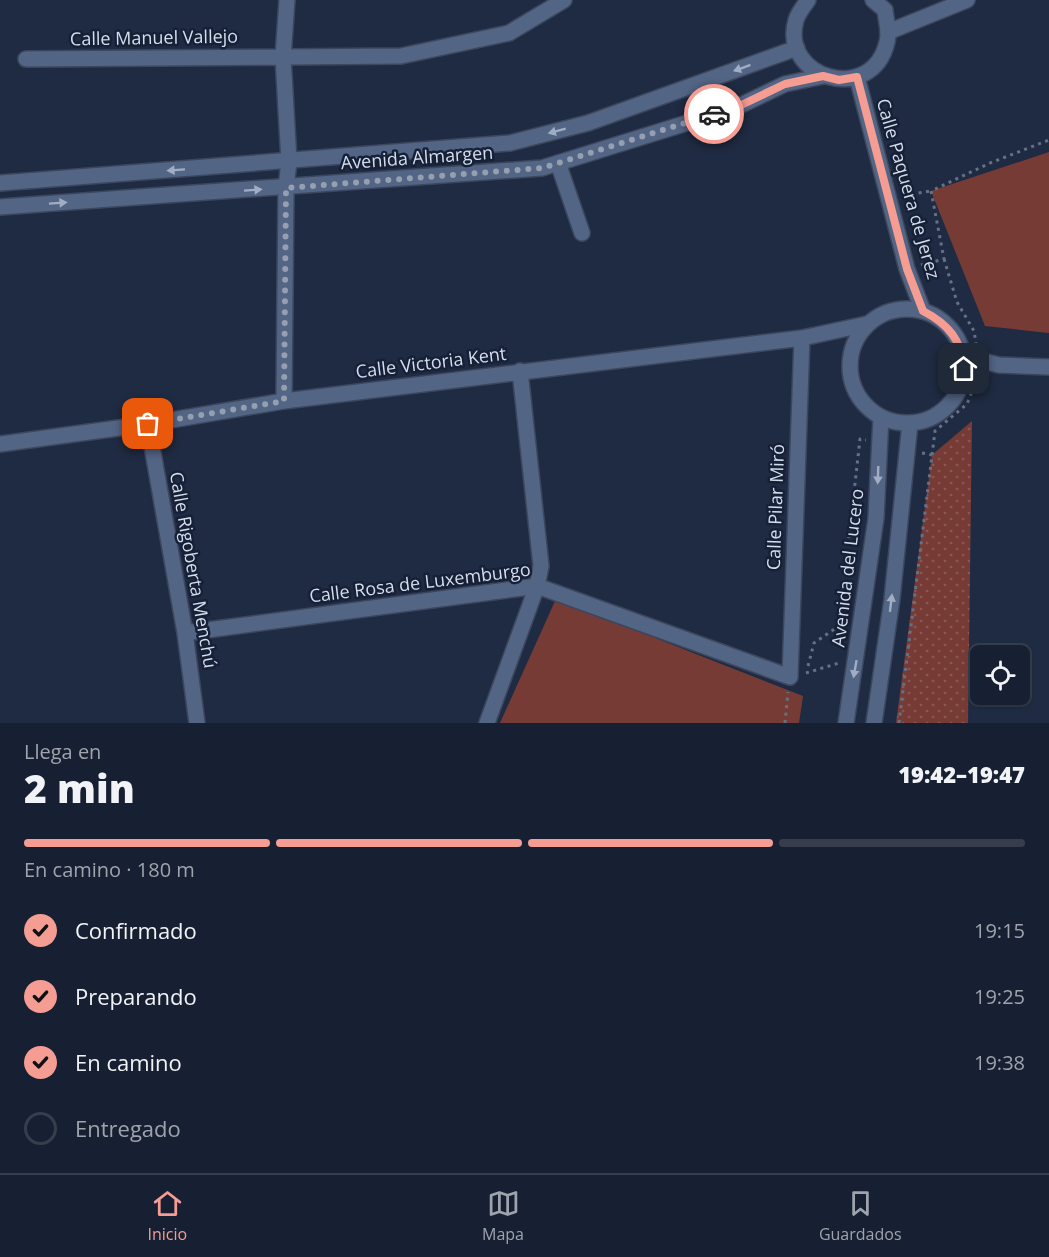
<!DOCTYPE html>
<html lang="es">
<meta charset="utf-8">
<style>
body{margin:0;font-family:"Open Sans",sans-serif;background:#242d3e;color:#f1f3f6;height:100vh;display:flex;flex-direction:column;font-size:22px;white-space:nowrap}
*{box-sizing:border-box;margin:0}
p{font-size:20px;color:#9ea3ac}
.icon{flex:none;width:33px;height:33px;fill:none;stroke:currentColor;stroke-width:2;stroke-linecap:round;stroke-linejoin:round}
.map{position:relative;height:723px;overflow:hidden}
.drawer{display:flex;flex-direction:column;background:#172032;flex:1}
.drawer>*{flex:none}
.tools{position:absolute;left:970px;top:645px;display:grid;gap:12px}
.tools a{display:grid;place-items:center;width:60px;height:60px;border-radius:9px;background:#172032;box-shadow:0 2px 4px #0004,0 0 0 2px #363e4d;font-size:30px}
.pin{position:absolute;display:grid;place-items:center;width:51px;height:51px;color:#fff;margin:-26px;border-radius:12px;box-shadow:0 3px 9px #0006}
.courier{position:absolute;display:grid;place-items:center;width:60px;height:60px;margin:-30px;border:4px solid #f59c93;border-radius:50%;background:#fff;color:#222;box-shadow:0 2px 8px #0007}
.head em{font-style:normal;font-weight:800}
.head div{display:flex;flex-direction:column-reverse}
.head{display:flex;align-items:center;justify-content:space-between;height:102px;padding:0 24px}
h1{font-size:39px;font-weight:800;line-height:45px}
.bar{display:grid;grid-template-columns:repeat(4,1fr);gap:9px 6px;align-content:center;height:72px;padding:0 24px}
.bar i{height:8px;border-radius:4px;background:#363e4d}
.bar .on{background:#f59c93}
.bar p{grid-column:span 4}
ol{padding:0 24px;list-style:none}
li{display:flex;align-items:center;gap:18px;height:66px}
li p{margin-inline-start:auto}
li .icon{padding:6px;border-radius:50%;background:#f59c93;color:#111;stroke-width:4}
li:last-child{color:#9ea3ac}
li i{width:33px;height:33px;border:3px solid #363e4d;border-radius:50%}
.dock{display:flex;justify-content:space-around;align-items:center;height:84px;border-top:2px solid #363e4d;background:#172032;font-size:16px;color:#9ea3ac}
.dock a{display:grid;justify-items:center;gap:3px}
.dock .on{color:#f59c93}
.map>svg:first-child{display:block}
.green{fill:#773b36}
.park{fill:url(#park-dots)}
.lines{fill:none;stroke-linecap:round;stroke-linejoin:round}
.minor-casing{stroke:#3c475d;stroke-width:18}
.tertiary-casing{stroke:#3c475d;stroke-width:18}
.path{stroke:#667185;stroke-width:3;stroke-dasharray:3 4.5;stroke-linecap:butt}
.minor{stroke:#536585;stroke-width:15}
.tertiary{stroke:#536585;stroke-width:15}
.oneway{fill:#a1adc3}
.done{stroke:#959fb0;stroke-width:6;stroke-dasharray:0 10.8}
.route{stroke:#f59c93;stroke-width:8}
.labels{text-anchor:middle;stroke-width:5;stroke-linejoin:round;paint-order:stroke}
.street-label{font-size:18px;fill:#d5ddec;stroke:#162138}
</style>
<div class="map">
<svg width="1049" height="723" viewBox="0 0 1049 723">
<defs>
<pattern id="park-dots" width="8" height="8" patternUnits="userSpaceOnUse" patternTransform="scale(1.5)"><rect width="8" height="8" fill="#773b36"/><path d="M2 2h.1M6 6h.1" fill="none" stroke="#895753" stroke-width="1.8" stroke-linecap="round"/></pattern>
</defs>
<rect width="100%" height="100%" fill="#1f2b42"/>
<path class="green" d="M1049,152V333L985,326L931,191Z
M556,599L803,696L799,723H500Z"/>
<path class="park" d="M972,421L968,723H896L932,455Z"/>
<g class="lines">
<defs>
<path id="minor" d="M888,32L967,0
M26,59L401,56L509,33L564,0
M857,77L907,269L923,311
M558,163L582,233
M963,356L999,365L1049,367
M284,401L286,188L289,161L283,57L287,0
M148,424L185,633L197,723
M0,444L148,424L284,401L802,338L867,324
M185,633L537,586L790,677L802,338
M487,723L537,586L541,566L520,371"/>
<path id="tertiary" d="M808,0C804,6 798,13 796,20C779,78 872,106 887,42C890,32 886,21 885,10L873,0
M0,183L510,143L588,123L797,48
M0,207L542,168L735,108L785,84L823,76
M850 366a57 57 0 1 1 114 0a57 57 0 1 1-114 0Z
M846,723L876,518L881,417
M874,723L892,599L910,423"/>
</defs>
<use href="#minor" class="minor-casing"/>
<use href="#tertiary" class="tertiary-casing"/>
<path class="path" d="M905,193L906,195L931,191
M944,259L957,302L974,331L976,343
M921,265L944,259L931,191L990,163L1049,140
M922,453L932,455
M808,666L814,643L839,626L860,439L866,440
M806,673L839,663
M785,723L788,692
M899,723L935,431L967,404L978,376"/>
<use href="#minor" class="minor"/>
<use href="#tertiary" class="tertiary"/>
</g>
<defs><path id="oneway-solid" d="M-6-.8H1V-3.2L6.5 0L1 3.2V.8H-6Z" transform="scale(1.5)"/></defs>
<g class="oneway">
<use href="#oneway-solid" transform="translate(742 68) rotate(160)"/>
<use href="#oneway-solid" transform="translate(557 131) rotate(165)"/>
<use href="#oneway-solid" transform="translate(176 170) rotate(176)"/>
<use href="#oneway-solid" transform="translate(253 190) rotate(-4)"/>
<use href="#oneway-solid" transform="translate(58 203) rotate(-4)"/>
<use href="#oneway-solid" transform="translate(878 475) rotate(92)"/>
<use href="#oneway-solid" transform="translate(891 603) rotate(-83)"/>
<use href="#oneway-solid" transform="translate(855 669) rotate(100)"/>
</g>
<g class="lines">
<path class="done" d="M148,424L284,401L286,188L542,168L714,114"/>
<path class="route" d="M714,114L735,108L785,84L823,76L839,80L857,77L907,269L923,311C948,324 962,340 964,369"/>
</g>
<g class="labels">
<g class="street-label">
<text transform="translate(154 38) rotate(-1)" y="6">Calle Manuel Vallejo</text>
<text transform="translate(417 158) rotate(-4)" y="6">Avenida Almargen</text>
<text transform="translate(908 189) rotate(74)" y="6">Calle Paquera de Jerez</text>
<text transform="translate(431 363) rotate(-7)" y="6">Calle Victoria Kent</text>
<text transform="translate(776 507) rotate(-88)" y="6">Calle Pilar Miró</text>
<text transform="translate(848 568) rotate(-83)" y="6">Avenida del Lucero</text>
<text transform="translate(193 570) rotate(80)" y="6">Calle Rigoberta Menchú</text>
<text transform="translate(420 583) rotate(-7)" y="6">Calle Rosa de Luxemburgo</text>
</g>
</g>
</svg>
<div class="tools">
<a><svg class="icon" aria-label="locate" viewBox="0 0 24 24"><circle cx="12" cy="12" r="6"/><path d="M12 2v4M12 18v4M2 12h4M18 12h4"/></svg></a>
</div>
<div class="pin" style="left:148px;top:424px;background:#ea580c"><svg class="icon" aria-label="bag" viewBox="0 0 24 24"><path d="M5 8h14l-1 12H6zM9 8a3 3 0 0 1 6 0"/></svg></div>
<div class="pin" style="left:964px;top:369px;background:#1f2937"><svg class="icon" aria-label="home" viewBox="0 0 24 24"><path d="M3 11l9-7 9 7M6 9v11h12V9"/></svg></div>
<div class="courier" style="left:714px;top:114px"><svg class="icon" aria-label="car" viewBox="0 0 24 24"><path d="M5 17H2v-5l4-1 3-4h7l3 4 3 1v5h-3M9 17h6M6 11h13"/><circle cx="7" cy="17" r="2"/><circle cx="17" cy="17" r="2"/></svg></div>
</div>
<section class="drawer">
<div class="head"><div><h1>2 min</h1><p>Llega en</p></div><em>19:42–19:47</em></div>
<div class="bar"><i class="on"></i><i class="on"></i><i class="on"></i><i></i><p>En camino · 180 m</p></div>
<ol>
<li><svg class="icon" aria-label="check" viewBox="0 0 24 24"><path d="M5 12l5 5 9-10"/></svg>Confirmado<p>19:15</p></li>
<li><svg class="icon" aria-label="check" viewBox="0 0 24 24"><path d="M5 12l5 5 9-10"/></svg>Preparando<p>19:25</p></li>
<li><svg class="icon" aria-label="check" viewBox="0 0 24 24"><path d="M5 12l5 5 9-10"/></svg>En camino<p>19:38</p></li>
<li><i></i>Entregado</li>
</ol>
</section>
<nav class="dock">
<a class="on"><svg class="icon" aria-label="home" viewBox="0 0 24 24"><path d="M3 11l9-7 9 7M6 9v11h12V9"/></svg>Inicio</a>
<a><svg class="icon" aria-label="map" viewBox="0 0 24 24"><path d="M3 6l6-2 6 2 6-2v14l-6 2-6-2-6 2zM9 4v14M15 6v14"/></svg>Mapa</a>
<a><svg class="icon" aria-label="saved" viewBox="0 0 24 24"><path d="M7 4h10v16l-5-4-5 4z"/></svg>Guardados</a>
</nav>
